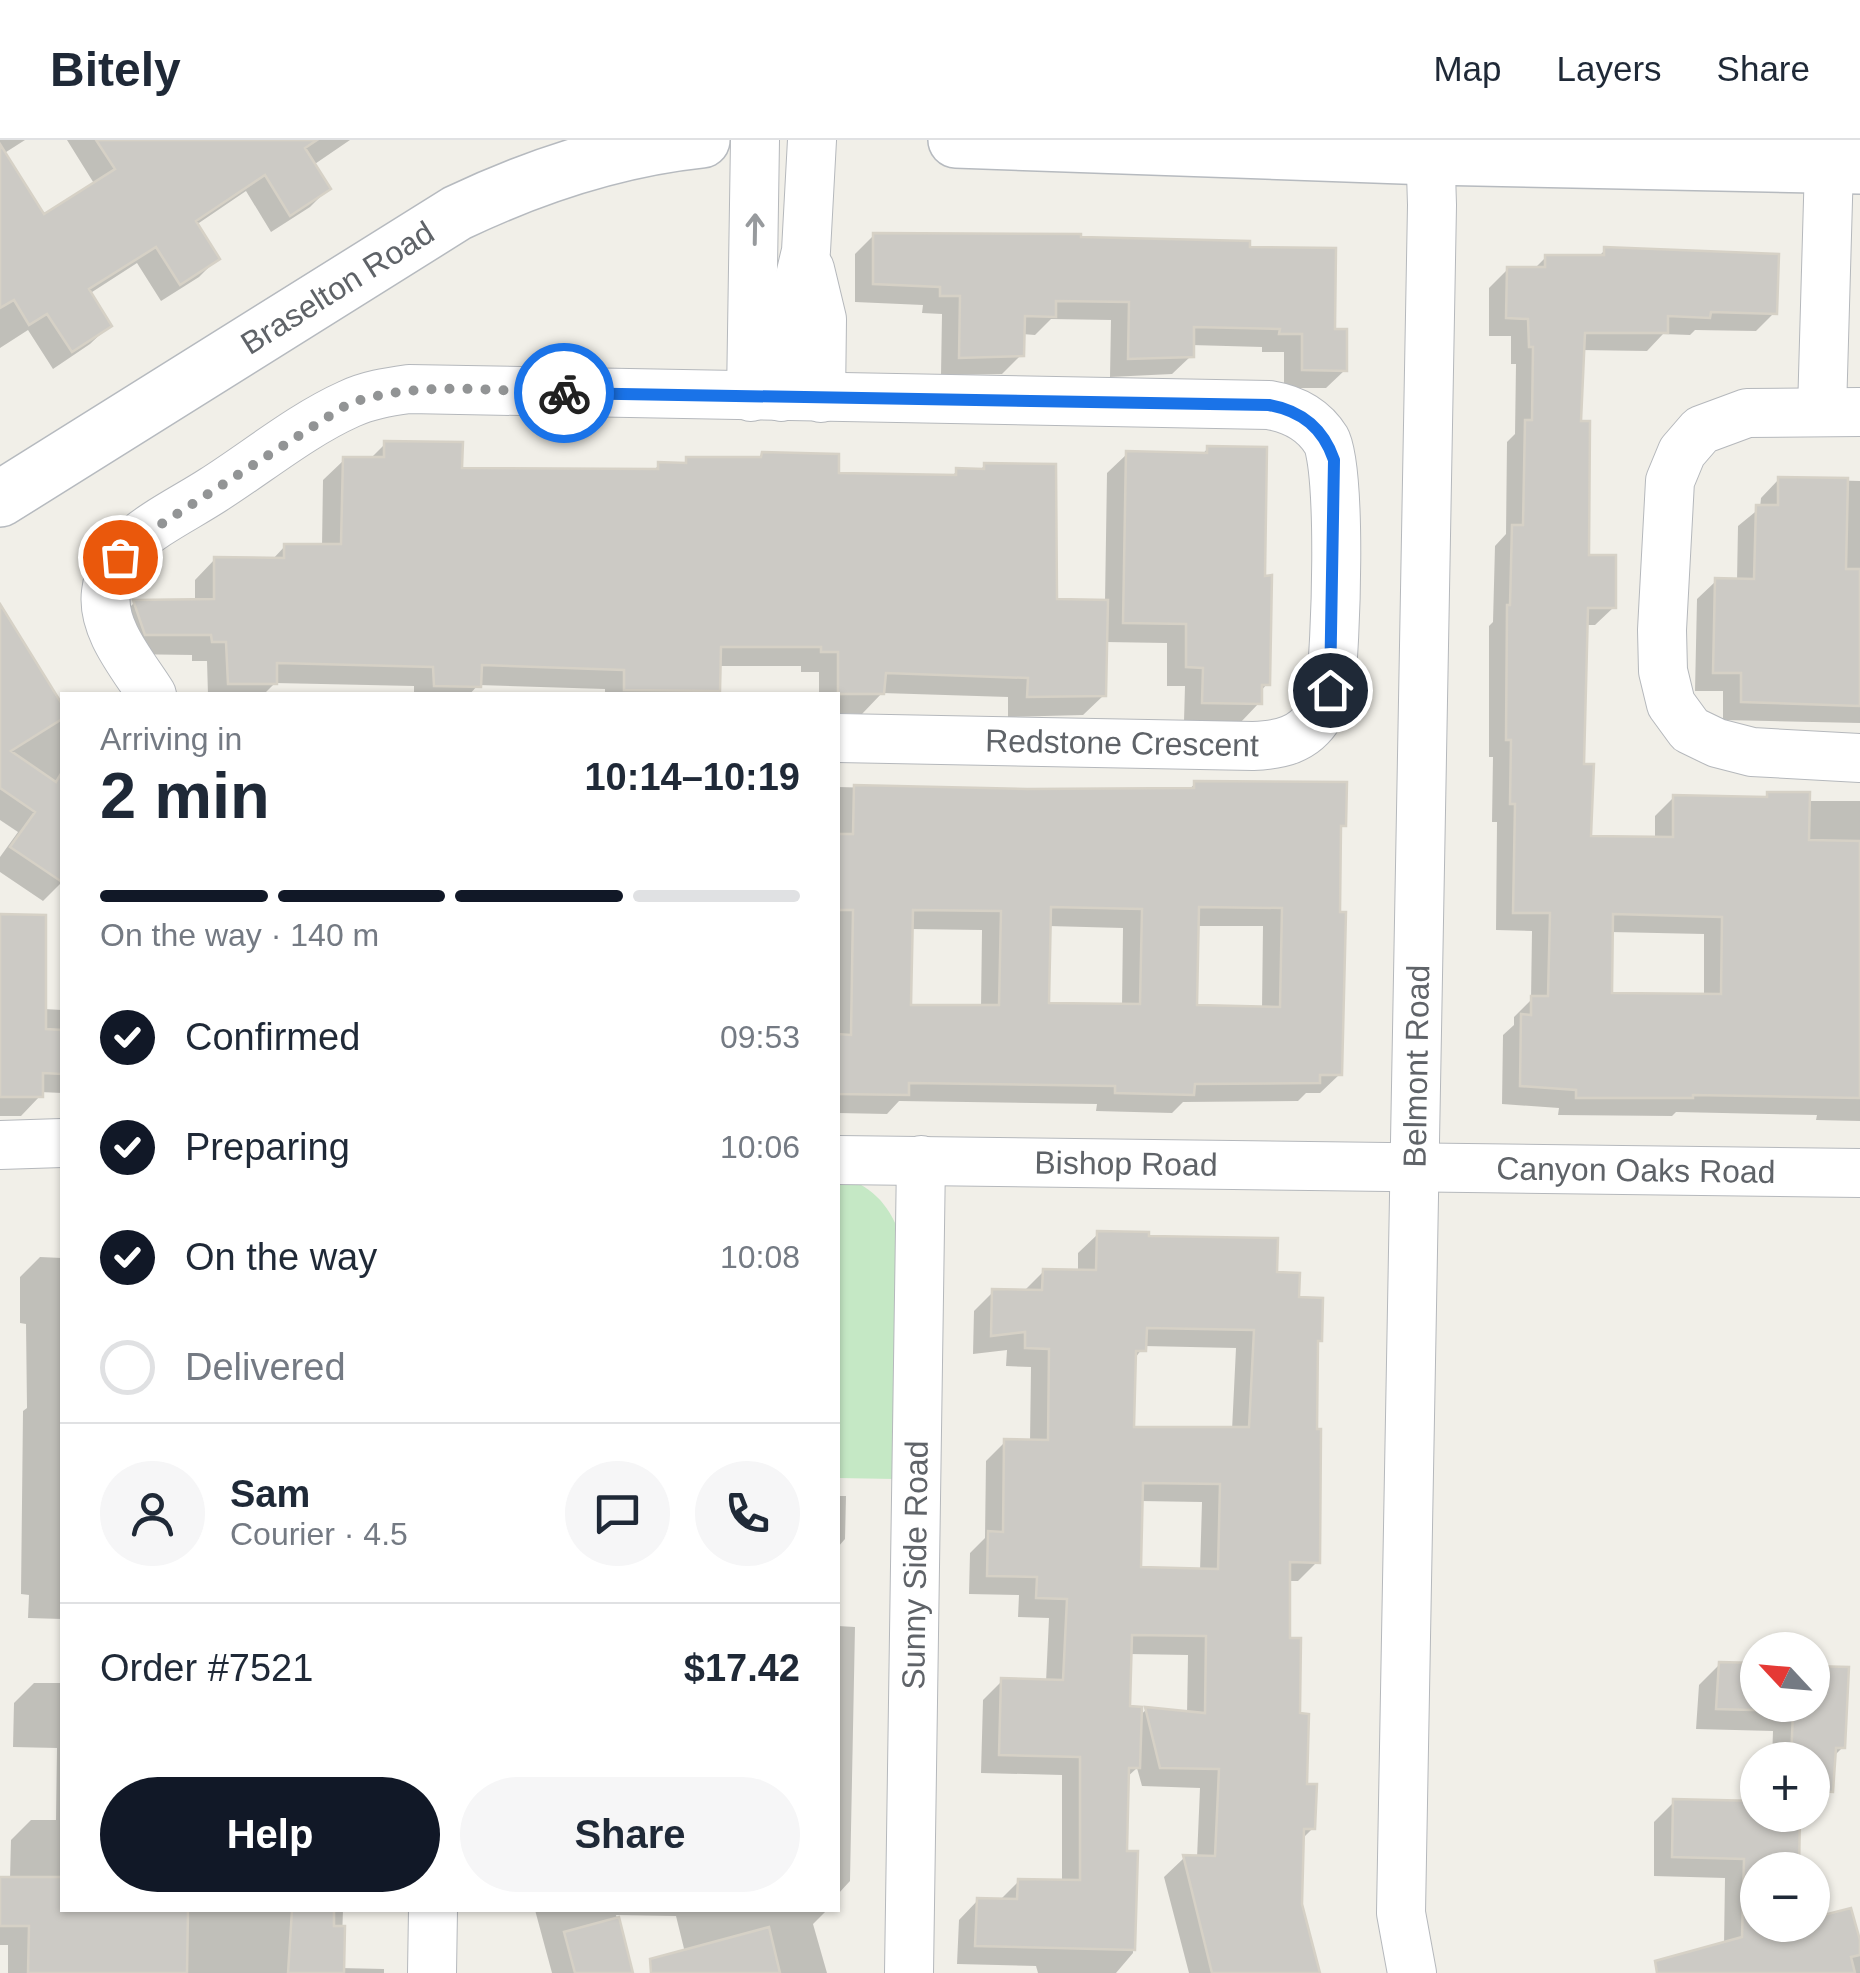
<!DOCTYPE html>
<meta charset="utf-8">
<style>
body{margin:0;font-family:Arial,sans-serif;background:#f6f6f7;color:#1f2937;height:100vh;display:flex;flex-direction:column;font-size:38px;white-space:nowrap}
*{box-sizing:border-box;margin:0}
p{font-size:32px;color:#747a83}
.icon{flex:none;width:55px;height:55px;fill:none;stroke:currentColor;stroke-width:2;stroke-linecap:round;stroke-linejoin:round}
.map{position:relative;flex:1;overflow:hidden}
.sheet{position:absolute;left:60px;top:552px;width:780px;height:1220px;display:flex;flex-direction:column;background:#fff;border-radius:0px;box-shadow:0 2px 8px #0004}
.sheet>*{flex:none}
.needle{width:65px;rotate:296deg}
.controls{position:absolute;left:1740px;top:1492px;display:grid;gap:20px}
.controls a{display:grid;place-items:center;width:90px;height:90px;border-radius:50%;background:#fff;box-shadow:0 2px 8px #0004;font-size:50px}
.pin{position:absolute;display:grid;place-items:center;width:85px;height:85px;color:#fff;margin:-42px;border:5px solid #fff;border-radius:50%;box-shadow:0 2px 10px #0007}
.courier{position:absolute;display:grid;place-items:center;width:100px;height:100px;margin:-50px;border:8px solid #1a73e8;border-radius:50%;background:#fff;color:#222;box-shadow:0 2px 12px #0007}
.overview em{font-style:normal;font-weight:600}
.overview div{display:flex;flex-direction:column-reverse}
.overview{display:flex;align-items:center;justify-content:space-between;height:170px;padding:0 40px}
h1{font-size:65px;font-weight:600;line-height:75px}
.bar{display:grid;grid-template-columns:repeat(4,1fr);gap:15px 10px;align-content:center;height:120px;padding:0 40px}
.bar i{height:12px;border-radius:8px;background:#e0e1e3}
.bar .active{background:#111827}
.bar p{grid-column:span 4}
.line{display:flex;align-items:center;gap:25px;padding:0 40px;border-top:2px solid #e0e1e3}
.line div{flex:1}
.round{display:grid;place-items:center;flex:none;width:105px;height:105px;border-radius:52px;background:#f6f6f7}
ol{padding:0 40px;list-style:none}
li{display:flex;align-items:center;gap:30px;height:110px}
li p{margin-inline-start:auto}
li .icon{padding:10px;border-radius:50%;background:#111827;color:#fff;stroke-width:4}
li:last-child{color:#747a83}
li i{width:55px;height:55px;border:5px solid #e0e1e3;border-radius:50%}
.action{display:flex;gap:20px;margin-top:auto;padding:20px 40px}
.action a{flex:1;height:115px;border-radius:60px;background:#111827;color:#fff;font-size:40px;font-weight:600;line-height:115px;text-align:center}
.action a+a{background:#f6f6f7;color:#1f2937}
header{display:flex;align-items:center;gap:60px;box-sizing:border-box;height:140px;padding:0 50px;background:#fff;border-bottom:2px solid #e0e1e3}
header strong{font-size:48px}
nav{display:flex;gap:55px;margin-inline-start:auto;font-size:35px}
.map>svg:first-child{display:block}
.green{fill:#c5e8c5}
.shadow{fill:#0003;fill-rule:evenodd}
.building{fill:#cccac5;stroke:#d6d1c6;stroke-width:2.5;fill-rule:evenodd}
.lines{fill:none;stroke-linecap:round;stroke-linejoin:round}
.street-casing{stroke:#b5b8bc;stroke-width:50}
.secondary-casing{stroke:#b6babf;stroke-width:58}
.street{stroke:#fff;stroke-width:48}
.secondary{stroke:#fff;stroke-width:55}
.oneway{stroke:#979a9d}
.done{stroke:#929495;stroke-width:10;stroke-dasharray:0 18}
.route{stroke:#1a73e8;stroke-width:12}
.labels{text-anchor:middle;stroke-width:10;stroke-linejoin:round;paint-order:stroke}
.street-label{font-size:32px;fill:#5f6368;stroke:#fff}
</style>
<header>
<strong>Bitely</strong>
<nav><a>Map</a><a>Layers</a><a>Share</a></nav>
</header>
<div class="map">
<svg width="1860" height="1833" viewBox="0 0 1860 1833">
<rect width="100%" height="100%" fill="#f1efe8"/>
<path class="green" d="M838,1035C870,1045 888,1062 900,1095L895,1339L838,1338Z"/>
<path class="shadow" d="M0,0H25L3,14L43,77L95,45L67,0H350L309,28L328,49L310,67L271,92L246,51L196,85L217,119L199,137L161,161L137,123L89,154L109,186L90,204L53,229L28,190L0,208Z
M874,95L1248,110L1332,191L1345,230L1326,248H1284V212H1262V207L1191,205V216L1172,234L1110,237L1111,180L1051,179L1035,195L1022,194L1021,215L1002,234L941,235L942,174L922,173L923,165L855,162V114Z
M1605,110L1775,172L1756,191L1695,190L1690,195L1663,194L1647,211L1581,210L1579,284L1586,417L1614,467L1595,485H1585L1582,626L1588,699H1655V676L1674,657L1763,659L1768,654L1807,661H1860V981L1816,980L1817,975L1676,972L1672,976L1558,975L1559,968L1502,964L1503,895L1514,885V877L1531,860L1532,791L1496,790L1497,682H1492L1493,617H1489V486L1493,482L1495,406L1506,394L1507,302L1515,294L1516,224H1511V196H1489V148L1508,129L1533,130L1546,117L1597,118ZM1610,792L1704,794V856L1609,855Z
M385,304L460,330L653,331L659,325L681,326L687,320H757L762,315L836,336L950,338L957,331H979L985,325L1054,462H1105L1107,333L1127,314L1201,316L1208,308L1262,438L1267,544L1260,552L1259,563L1240,583L1184,581L1185,546H1167V503L1105,502L1104,555L1083,575L1008,577V557L882,553L862,574L838,573V555H819V532H801V526H718V550L713,555H605V549L478,545L469,555H414V546L275,543L263,555H208L207,521H192V515L125,514L114,483L134,463L195,462V440L215,419L272,420L285,406L322,407L323,340L344,320H369Z
M1779,339L1860,341V583L1723,580V551H1695L1697,459L1716,441H1737L1738,386L1760,368L1761,358Z
M4,475L62,569V742L43,761L0,732V717L18,692L0,680V477Z
M1195,644L1344,685L1338,691L1340,934L1320,953H1306L1298,961L1183,962L1172,973L1096,971L1097,964L899,961L887,974L838,973V647L1027,652L1188,650ZM1048,786L1123,788L1122,866L1046,865ZM1196,786H1263L1262,869L1194,868ZM910,789L982,790L981,868H908Z
M0,777L44,869L62,870V953L40,952V956L21,976H0Z
M1098,1094L1147,1098L1275,1134L1297,1160L1320,1200L1316,1204L1317,1422L1298,1441H1287L1288,1501L1313,1688L1301,1700L1298,1833H1189L1164,1737L1184,1718H1197L1200,1648L1142,1646L1137,1628L1126,1638L1125,1714H1135L1133,1813L1116,1833H1038L1036,1826L957,1824L959,1780L978,1760L999,1761L1019,1741L1062,1742V1635L981,1633L983,1560L1002,1541L1046,1542L1049,1478L1018,1477L1019,1455L969,1454L970,1413L985,1398L986,1321L1005,1302H1030L1031,1227L1006,1226L1007,1210L973,1214L974,1171L993,1152L1025,1150L1044,1131L1078,1132V1113ZM1144,1206L1236,1208L1232,1290H1131L1133,1221ZM1140,1361L1202,1362L1200,1431L1139,1430ZM1129,1514L1188,1515L1187,1574L1146,1570L1139,1576L1128,1568Z
M40,1117L62,1118V1770H343L341,1828L384,1829V1833H8V1805H0V1739H10L11,1700L31,1680H56L57,1608L13,1607L14,1563L34,1543H60L62,1479L28,1478L29,1455L21,1454L23,1271L27,1268L26,1184L20,1183V1137Z
M838,1356H846L845,1399L838,1407Z
M838,1486L855,1487L850,1741L838,1754Z
M1720,1524L1758,1565H1812L1843,1607L1833,1617L1831,1651L1812,1669V1620H1772L1773,1591L1696,1589L1699,1545Z
M1674,1662L1758,1675H1797L1796,1730H1758V1785H1795L1860,1810V1833H1666L1724,1805L1725,1738L1654,1736V1682Z
M535,1770H827L813,1784L827,1833H690L676,1776L616,1775L631,1833H552Z"/>
<path class="building" d="M96,0H317L305,8L331,49L290,76L265,35L196,81L220,119L180,145L156,107L89,149L112,186L72,212L47,174L29,185L14,160L0,168V4L44,74L115,29Z
M873,93L1081,94V97L1250,101V107L1336,108L1335,189H1347V231L1302,230V194H1279L1280,189L1194,187V217L1128,219L1129,162L1056,161V177L1025,176L1024,216L959,218L960,156H940V147L873,144Z
M1604,107L1779,114L1777,174L1711,172L1710,178L1668,176V193H1585L1581,281H1590L1589,415H1616V468H1588L1584,624H1594L1591,696L1673,697V655L1767,657V652H1810L1809,700L1860,701V958L1693,955V958H1576V950L1520,946L1521,874L1531,875V856H1548L1550,773H1513L1515,664H1510L1511,600H1506L1507,465H1510L1512,385H1523L1525,280H1532L1533,207H1529L1528,179L1506,178L1507,127H1545V115H1604ZM1613,774L1722,777L1721,854L1612,853Z
M384,301L463,302L462,328L658,329V322L686,323V317H761L762,312L839,314V333L956,335V328L984,329V323L1056,324L1057,459L1108,460L1106,556L1027,557L1028,538L886,533L884,554H838V512H821V507H721L720,551L624,550V530L482,525L481,547L434,546L433,527L277,523V544H228L226,502H212L211,495H145L133,460L214,459V417L284,418V404H341L343,317H384Z
M1207,306L1267,307L1265,436L1272,435L1270,545H1262V564L1202,563L1203,528L1186,527V484L1123,483L1126,311L1207,313Z
M1778,337L1848,338L1846,429H1860V566L1741,562V533H1713L1715,438L1754,439L1756,365H1778Z
M0,464L62,564V579L11,611L56,642L62,632V742L10,707L35,672L0,648Z
M1194,641L1347,642L1346,686H1341L1340,772H1346L1342,935H1320V943L1195,944L1194,955L1115,953V946L909,943V955L838,954V894L851,895L853,770H838V694H853L854,645L1027,649L1194,648ZM1051,767L1142,769L1140,864L1049,863ZM1199,767L1282,768L1280,867L1197,865ZM913,770L1001,771L999,865H911Z
M0,774L46,775V889L62,890V934L43,933V957H0Z
M1097,1091L1149,1092V1096L1278,1098L1277,1132L1300,1133L1299,1157L1323,1158L1322,1201H1318L1317,1289H1321L1320,1423L1290,1422V1498H1301L1300,1573L1309,1574L1307,1644H1317L1315,1689H1304L1302,1764L1320,1833H1212L1183,1715L1215,1716L1219,1629L1160,1628L1145,1567L1205,1573L1206,1496L1132,1495L1130,1566L1142,1567L1140,1628H1129L1127,1711H1138L1135,1810L975,1806L977,1758L1017,1759L1018,1739L1080,1740V1617L999,1615L1001,1538L1063,1540L1067,1459L1036,1458L1037,1437L987,1436L988,1391L1003,1392L1004,1299L1048,1300L1049,1209L1025,1208V1192L991,1196L992,1149L1042,1150L1043,1129L1096,1130ZM1147,1188L1254,1190L1249,1287H1134L1136,1211H1146ZM1143,1343L1220,1344L1218,1429L1141,1427Z
M1719,1522L1758,1523V1565H1812V1526L1849,1527L1845,1608H1836L1833,1652L1812,1651V1620H1791L1793,1571L1716,1569Z
M1673,1659L1758,1661V1675H1800L1799,1730H1758V1785H1812V1778L1851,1768L1860,1800V1815L1851,1817L1855,1833H1657L1655,1821L1742,1797L1744,1719L1672,1717Z
M0,1737H62V1770H188L187,1833H28L29,1786H0Z
M292,1770H334V1786H345L344,1833H288Z
M619,1777L633,1833H575L564,1792Z
M769,1787L780,1833H651L650,1819Z"/>
<g class="lines">
<defs>
<g id="street">
<path d="M810,129L822,179L821,258"/>
<path d="M751,257L755,0"/>
<path d="M781,257L790,178L806,111L812,0"/>
<path d="M1822,271L1829,25"/>
<path d="M1860,272L1747,273L1701,290L1682,312L1670,341L1662,490L1663,531L1671,564L1690,590L1717,603L1752,612L1860,618"/>
<path d="M152,555C134,526 101,489 106,452C108,435 117,417 130,405C153,383 187,367 213,350C257,322 302,285 349,264C368,255 388,252 409,249L1269,265C1293,269 1313,279 1326,300C1342,327 1336,510 1330,547C1329,557 1325,566 1319,575C1304,600 1280,605 1253,606L838,598"/>
<path d="M0,1005L62,1003"/>
<path id="s1" d="M838,1020L1860,1033"/>
<path d="M432,1833L433,1770"/>
<path id="s2" d="M909,1833L921,1020"/>
<path id="s3" d="M1412,1833L1401,1773L1432,65L1430,0"/>
</g>
<g id="secondary">
<path d="M956,0L1430,17L1860,26"/>
<path id="s4" d="M0,359L457,73C535,36 616,9 702,0"/>
</g>
</defs>
<use href="#street" class="street-casing"/>
<use href="#secondary" class="secondary-casing"/>
<use href="#street" class="street"/>
<use href="#secondary" class="secondary"/>
</g>
<defs><path id="oneway-shaft" d="M-6 0H5M1.5-3L5.5 0L1.5 3" fill="none" stroke-width="1.6" stroke-linecap="round" stroke-linejoin="round" transform="scale(2.5)"/></defs>
<use class="oneway" href="#oneway-shaft" transform="translate(755 89) rotate(-89)"/>
<g class="lines">
<path class="done" d="M120,417L146,394L348,264C417,240 492,251 564,253"/>
<path class="route" d="M564,253L1269,265C1302,271 1323,288 1334,320L1330,550"/>
</g>
<g class="labels">
<g class="street-label">
<text dy="11" stroke="none"><textPath href="#s4" startOffset="398">Braselton Road</textPath></text>
<text transform="translate(1122 603) rotate(1)" y="11">Redstone Crescent</text>
<text dy="11" stroke="none"><textPath href="#s3" startOffset="908">Belmont Road</textPath></text>
<text dy="11" stroke="none"><textPath href="#s1" startOffset="288">Bishop Road</textPath></text>
<text dy="11" stroke="none"><textPath href="#s1" startOffset="798">Canyon Oaks Road</textPath></text>
<text dy="11" stroke="none"><textPath href="#s2" startOffset="408">Sunny Side Road</textPath></text>
</g>
</g>
</svg>
<div class="controls">
<a><svg class="needle" viewBox="-14 -14 28 28"><path d="M0-13l5 13h-10z" fill="#e53935"/><path d="M0 13l5-13h-10z" fill="#747a83"/></svg></a>
<a>+</a>
<a>−</a>
</div>
<div class="pin" style="left:120px;top:417px;background:#ea580c"><svg class="icon" aria-label="bag" viewBox="0 0 24 24"><path d="M5 8h14l-1 12H6zM9 8a3 3 0 0 1 6 0"/></svg></div>
<div class="pin" style="left:1330px;top:550px;background:#1f2937"><svg class="icon" aria-label="home" viewBox="0 0 24 24"><path d="M3 11l9-7 9 7M6 9v11h12V9"/></svg></div>
<div class="courier" style="left:564px;top:253px"><svg class="icon" aria-label="bike" viewBox="0 0 24 24"><circle cx="6" cy="16" r="4"/><circle cx="18" cy="16" r="4"/><path d="M6 16l4-8h5l3 8M10 8l3 8H6M13 5h3"/></svg></div>
<section class="sheet">
<div class="overview"><div><h1>2 min</h1><p>Arriving in</p></div><em>10:14–10:19</em></div>
<div class="bar"><i class="active"></i><i class="active"></i><i class="active"></i><i></i><p>On the way · 140 m</p></div>
<ol>
<li><svg class="icon" aria-label="check" viewBox="0 0 24 24"><path d="M5 12l5 5 9-10"/></svg>Confirmed<p>09:53</p></li>
<li><svg class="icon" aria-label="check" viewBox="0 0 24 24"><path d="M5 12l5 5 9-10"/></svg>Preparing<p>10:06</p></li>
<li><svg class="icon" aria-label="check" viewBox="0 0 24 24"><path d="M5 12l5 5 9-10"/></svg>On the way<p>10:08</p></li>
<li><i></i>Delivered</li>
</ol>
<div class="line" style="height:180px"><a class="round"><svg class="icon" aria-label="person" viewBox="0 0 24 24"><circle cx="12" cy="8" r="4"/><path d="M4 21q1-7 8-7t8 7"/></svg></a><div><b>Sam</b><p>Courier · 4.5</p></div><a class="round"><svg class="icon" aria-label="chat" viewBox="0 0 24 24"><path d="M4 5h16v11H9l-5 4z"/></svg></a><a class="round"><svg class="icon" aria-label="phone" viewBox="0 0 24 24"><path d="M5 4h4l2 5-3 2q2 4 5 5l2-3 5 2v4C11 20 4 13 5 4z"/></svg></a></div>
<div class="line" style="height:130px"><div>Order #7521</div><b>$17.42</b></div>
<div class="action"><a>Help</a><a>Share</a></div>
</section>
</div>
